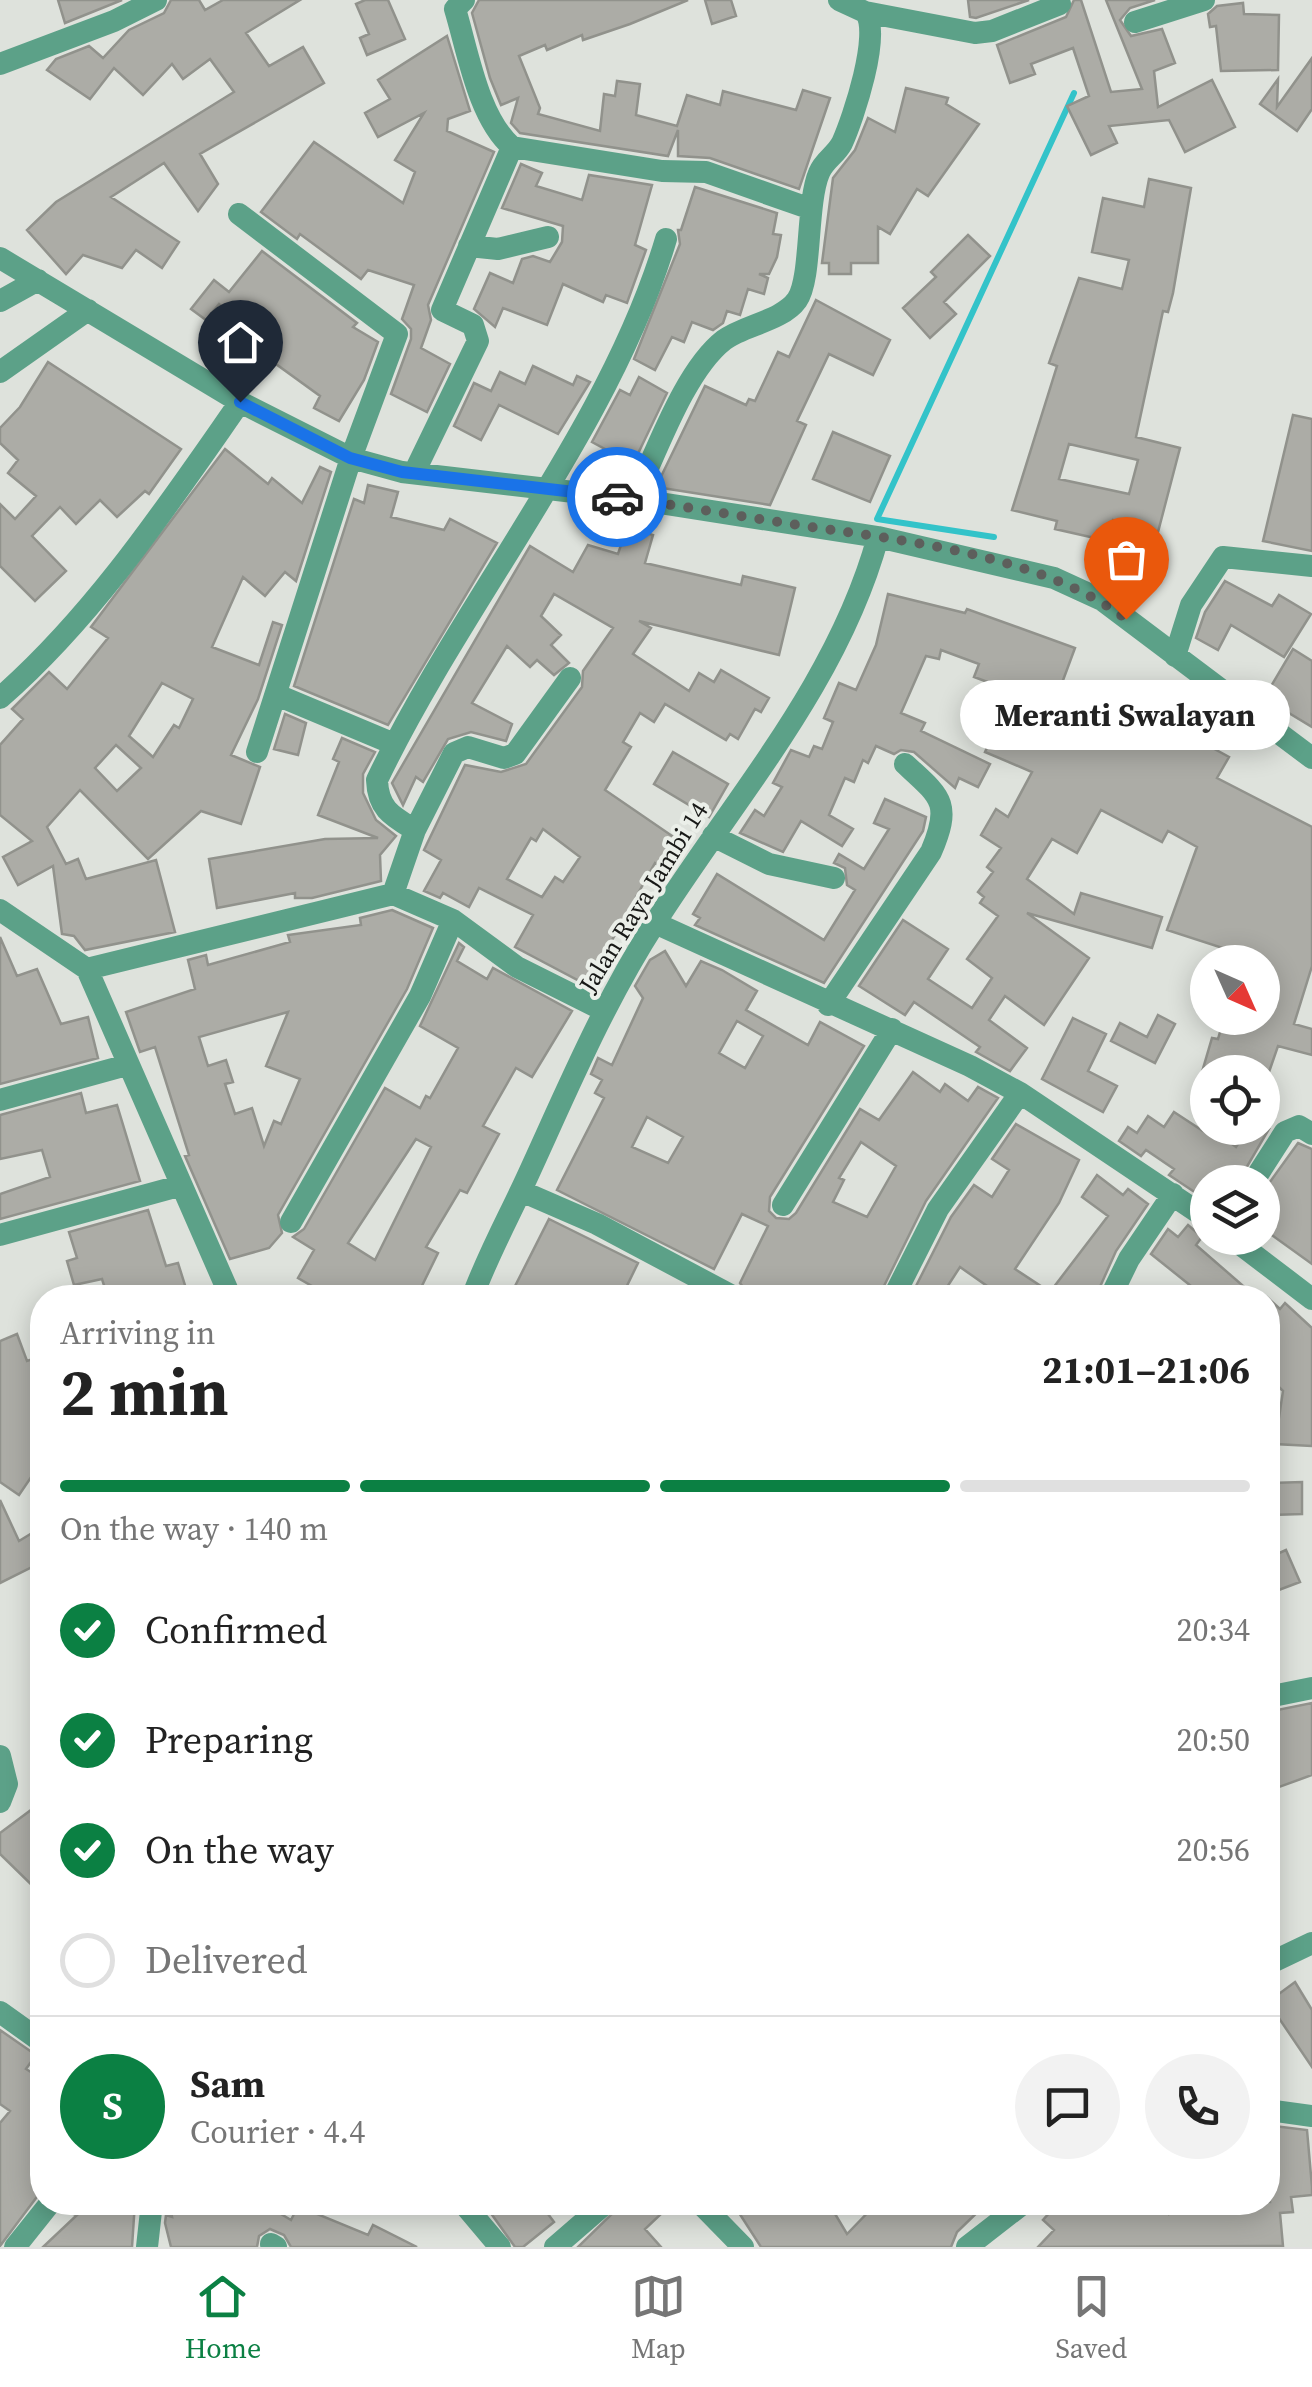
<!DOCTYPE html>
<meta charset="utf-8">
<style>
body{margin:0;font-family:"Source Serif 4",serif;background:#f2f2f2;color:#222;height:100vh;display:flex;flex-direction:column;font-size:38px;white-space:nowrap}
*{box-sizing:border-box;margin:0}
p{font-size:32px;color:#767676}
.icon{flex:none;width:55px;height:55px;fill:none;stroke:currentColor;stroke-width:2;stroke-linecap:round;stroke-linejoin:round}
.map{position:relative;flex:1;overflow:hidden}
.details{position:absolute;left:30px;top:1285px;width:1250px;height:930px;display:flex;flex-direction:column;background:#fff;border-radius:40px;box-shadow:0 5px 25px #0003}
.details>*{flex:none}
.needle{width:65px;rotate:135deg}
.buttons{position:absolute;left:1190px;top:945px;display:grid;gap:20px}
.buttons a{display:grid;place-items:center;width:90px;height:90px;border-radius:50%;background:#fff;box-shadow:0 5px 25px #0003;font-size:50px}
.pin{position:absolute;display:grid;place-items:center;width:85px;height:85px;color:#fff;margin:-102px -42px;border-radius:50% 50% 50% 0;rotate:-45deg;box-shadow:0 0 10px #0007}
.pin .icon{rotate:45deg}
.courier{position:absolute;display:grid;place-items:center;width:100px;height:100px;margin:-50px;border:8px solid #1a73e8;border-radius:50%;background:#fff;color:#222;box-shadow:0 2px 12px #0007}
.bubble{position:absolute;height:70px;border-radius:35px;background:#fff;box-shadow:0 5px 25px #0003;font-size:32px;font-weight:700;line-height:70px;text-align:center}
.overview em{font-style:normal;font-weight:700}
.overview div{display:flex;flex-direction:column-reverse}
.overview{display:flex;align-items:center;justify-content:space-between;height:170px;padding:0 30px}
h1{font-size:65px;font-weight:700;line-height:75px}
.bar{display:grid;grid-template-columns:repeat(4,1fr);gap:15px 10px;align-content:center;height:120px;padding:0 30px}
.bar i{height:12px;border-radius:8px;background:#e0e0e0}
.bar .active{background:#0b8043}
.bar p{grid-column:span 4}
.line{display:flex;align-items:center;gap:25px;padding:0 30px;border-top:2px solid #e0e0e0}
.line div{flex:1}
.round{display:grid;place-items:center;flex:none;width:105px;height:105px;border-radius:52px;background:#f2f2f2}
ol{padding:0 30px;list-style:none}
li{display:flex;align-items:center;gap:30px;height:110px}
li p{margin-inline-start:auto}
li .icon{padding:10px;border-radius:50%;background:#0b8043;color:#fff;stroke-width:4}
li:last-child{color:#767676}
li i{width:55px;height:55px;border:5px solid #e0e0e0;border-radius:50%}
.menu{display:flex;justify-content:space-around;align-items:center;height:140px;border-top:2px solid #e0e0e0;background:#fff;font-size:28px;color:#767676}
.menu a{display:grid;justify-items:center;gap:5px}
.menu .active{color:#0b8043}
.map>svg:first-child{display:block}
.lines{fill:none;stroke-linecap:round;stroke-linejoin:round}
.stream{stroke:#33c3c9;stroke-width:6}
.building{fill:#acaca6;stroke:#91928c;stroke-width:2.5;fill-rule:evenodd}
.minor{stroke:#5ca188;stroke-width:22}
.done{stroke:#5d5f5c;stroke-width:10;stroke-dasharray:0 18}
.route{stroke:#1a73e8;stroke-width:12}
.labels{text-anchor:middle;stroke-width:8;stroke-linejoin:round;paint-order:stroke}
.street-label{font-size:25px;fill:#181917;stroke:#ebefe9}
</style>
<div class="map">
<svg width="1312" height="2247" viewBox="0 0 1312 2247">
<rect width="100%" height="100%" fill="#dee2dc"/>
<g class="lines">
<path class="stream" d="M994,537L877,519L1074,93"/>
</g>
<path class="building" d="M58,0H122L65,23Z
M171,0H199L205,10L223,0H300L246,33L269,66L303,47L324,83L200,154L218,184L198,211L164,163L111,197L179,242L162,268L136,250L122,268L83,255L66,274L27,230L56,202L234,92L210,59L183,79L172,64L143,95L114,68L90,99L47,70L56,59L89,46L103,58L129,30L164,13Z
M365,0H388L405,39L367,55L360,38L369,34L356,4Z
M479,0H688L630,24L583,40L582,35L547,50L545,45L519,56L540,108L538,114L600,131L604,94L615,96L617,81L640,84L636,115L677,126L687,95L720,105L723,91L796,110L803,90L830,98L799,189L710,158L678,156V130L668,156L520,133L511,123L518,98L501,105L490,78L472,13Z
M705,0H731L736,16L712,24Z
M968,0H1029L976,18L970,17Z
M1074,0H1081L1111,92L1142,89L1106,0H1155L1130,8L1120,20L1131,36L1162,29L1175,63L1154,71L1158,107L1212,80L1235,127L1185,152L1169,120L1109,126L1117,143L1091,155L1067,106L1089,96L1073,48L1031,64L1035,74L1010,83L997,45L1066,17Z
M1243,3L1244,14L1279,15L1278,70L1221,71L1216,26L1210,27L1208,14L1217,6Z
M447,36L470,111L448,119L447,131L494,152L428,305L431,320L421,348L450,364L427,412L391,394L411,339V329L402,319L414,285L368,270L361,279L300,234L297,239L261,212L314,142L403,203L415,172L395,160L424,113L378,137L365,113L390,99L378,80Z
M1312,58V109L1297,131L1260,104L1278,79L1277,107Z
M906,88L948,98L946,104L979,124L928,196L917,189L890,234L878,227V263H851V274H829V263H822L833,178L855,150L868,118L895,132Z
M521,164L542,173L536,186L582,200L589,175L652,185L635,245L646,250L627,303L606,295L603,302L563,284L547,325L503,308L495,327L474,309L490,273L513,283L522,259L533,256L550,262L562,242L563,226L502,208Z
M1149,179L1191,188L1173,293L1168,312L1163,311L1136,437L1180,448L1158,532L1113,520L1108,541L1055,529L1057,521L1012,510L1057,366L1049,363L1079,278L1122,289L1129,260L1092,252L1103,198L1144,207ZM1069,444L1138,460L1129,494L1059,479Z
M695,187L777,213L773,234L781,235L777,257L769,274H759L768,278L764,294L748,289L740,315L727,311L723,323L713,330L692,322L684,342L672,337L655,370L634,359L680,244L678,230H681Z
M968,235L990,256L944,302L956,314L930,338L903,308L936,277L931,272Z
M262,251L357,323L353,327L378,342L364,380L339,421L314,408L320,396L240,338L248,328L219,304L206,320L191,309L214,280L229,292Z
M816,300L890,340L873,375L829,354L797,421L806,425L770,505L656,487L705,386L746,405L749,399L755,401L778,352L789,357Z
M48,362L181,449L149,494L145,491L117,517L100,500L76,524L60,507L32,536L66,571L35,601L0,566V504L15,519L36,496L8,473L18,460L0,443V428L20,407Z
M533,366L573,385L577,376L590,382L558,434L499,405L481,440L454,426L474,383L491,391L500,372L525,384Z
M639,377L667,393L633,464L592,442L620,390L630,395Z
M1293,415L1312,419V551L1263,541Z
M833,432L890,456L870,502L813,479Z
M225,449L268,484L272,478L302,503L320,467L331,472L296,581L285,572L265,596L243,577L212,647L259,665L273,622L282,625L258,699L231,755L260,767L241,824L201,811L148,859L80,790L47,827L66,864L78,859L86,879L156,860L175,932L85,950L74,936L62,934L53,866L18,885L3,857L32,841L0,815V745L23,719L12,709L49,672L67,689L108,638L91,627ZM162,683L193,699L179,728L174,725L153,757L129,736ZM116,745L141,768L117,791L95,768Z
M368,485L398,492L391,517L444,530L450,519L497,543L388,725L294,686L354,499L364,503Z
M627,527L653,535L645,563L741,585L743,576L795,588L779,655L639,621L651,628L633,654L689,691L699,673L714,682L721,670L769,698L761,712L755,709L738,739L730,734L726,740L665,704L654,722L640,713L623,742L631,747L605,790L681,842L665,869L655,863L587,985L515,947L533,915L479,888L469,907L443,893L440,898L424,891L441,860L424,850L465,765L501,772L526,764L582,687L583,671L613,628L554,594L541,616L561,635L551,645L569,663L554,675L537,660L530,667L507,646L472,703L512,724L506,741L471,732L448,739L423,782L416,777L403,805L392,783L530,546L573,572L588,545L618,554ZM543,829L580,857L563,882L555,877L542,897L507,879L531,838L536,841Z
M1225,581L1272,606L1279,595L1311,614L1284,657L1231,625L1218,650L1196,638L1205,612Z
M888,594L965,613L967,609L1075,648L1062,683L1158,736L1165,722L1229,757L1217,778L1312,827V966L1294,1024L1312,1029V1055L1278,1046L1269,1072H1202L1212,1038L1218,1039L1224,1018H1262V962H1225L1229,950L1167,930L1197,847L1168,831L1162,842L1101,810L1077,853L1052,839L1027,879L1074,914L1081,893L1162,917L1152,948L1027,913L1089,958L1044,1025L1005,996L989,1020L1027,1048L1010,1071L976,1052L980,1047L914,1002L905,1015L859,986L903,920L948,949L928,979L972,1008L992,978L967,959L998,916L980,903L984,897L978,892L993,872L987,867L1001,848L981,835L996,809L1008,817L1032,772L985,752L1012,691L974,677L979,664L941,650L939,659L926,656L901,713L925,723L921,731L990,764L978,787L959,778L955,788L914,752L901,750L894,754L876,746L868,763L863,760L854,782L845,778L829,815L853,829L842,846L801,821L783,852L740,833L755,810L764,816L782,787L773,783L791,750L809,757L814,746L822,749L833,722L824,718L839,683L856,690L876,645Z
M1293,649L1312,661V727L1264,698Z
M285,714L306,723L298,755L274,749Z
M342,738L375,752L363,774V793L376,820L396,836L380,855L381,881L312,898H295V893L217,908L209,859L325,839L378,838L318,815L339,762L333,759Z
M673,752L728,784L709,817L654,784Z
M885,799L926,817L923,831L824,983L695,925L700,918L693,914L717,874L824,940L855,890L847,885L845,868L834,863L839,854L864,869L889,829L874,823Z
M392,910L433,928L407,989L278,1215L282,1233L269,1248L230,1259L185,1156L189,1155L155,1047L140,1052L126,1012L195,989L188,960L206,955L208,965L290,942L288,935L361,925L360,918ZM288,1012L266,1066L300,1079L281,1124L274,1121L264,1146L252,1108L235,1114L225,1084L233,1082L226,1060L208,1066L199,1037Z
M0,937L17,976L37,969L61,1024L88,1017L98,1058L0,1084Z
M459,943L464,947L457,961L487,979L493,968L572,1011L532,1077L516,1068L483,1126L499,1134L467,1193L460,1190L426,1247L438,1253L416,1298H321L324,1293L298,1278L314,1250L293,1237L304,1229L385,1088L420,1108L426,1096L430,1098L458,1048L420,1026ZM416,1139L431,1147L375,1260L348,1243Z
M665,951L686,986L701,961L722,970L757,991L746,1010L808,1045L820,1022L864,1046L770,1197L769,1211L776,1218L789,1219L796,1213L860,1109L879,1120L913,1072L940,1092L945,1084L968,1101L978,1087L998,1098L926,1201L878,1298H751L740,1283L768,1226L742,1214L714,1269L557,1190L604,1098L595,1093L602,1080L591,1074L598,1058L612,1065L643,998L635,986L650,960ZM737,1021L763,1036L745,1068L719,1053ZM647,1117L683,1137L668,1163L632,1147ZM861,1142L896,1166L867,1217L833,1202L844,1180L839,1178Z
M1158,1015L1175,1024L1155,1063L1111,1041L1120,1023L1147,1037Z
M1073,1018L1106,1034L1088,1071L1117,1086L1103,1112L1042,1079Z
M81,1093L86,1113L117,1105L140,1181L0,1219V1194L50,1177L42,1150L0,1159V1115Z
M1174,1112L1203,1131L1207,1125L1236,1147L1249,1128L1269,1129L1238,1182H1208V1201L1169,1175L1174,1169L1146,1150L1141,1156L1119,1141L1128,1127L1137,1133L1148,1116L1164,1127Z
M1016,1124L1079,1160L1059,1203L1015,1269L1050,1292L1108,1216L1082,1197L1097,1175L1123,1195L1128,1189L1148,1204L1116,1251L1095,1298H981L987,1286L960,1267L940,1298H934L916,1286L951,1217L974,1185L992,1197L1009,1170L992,1159Z
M1298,1143L1312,1149V1264L1262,1228V1193Z
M148,1210L166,1266L178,1263L189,1298H108L102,1279L74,1285L67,1261L77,1258L69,1232Z
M549,1219L638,1263L621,1298H509Z
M1188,1225L1202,1237L1196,1245L1257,1298H1206L1151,1254L1168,1229L1178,1237Z
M1268,1298L1280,1309L1285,1303L1312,1328V1446L1275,1444L1283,1391L1268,1376Z
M17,1334L27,1361L42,1356V1461L19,1495L0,1482V1341Z
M1302,1482V1514L1268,1515V1483Z
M0,1500L19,1541L42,1527V1562L0,1583Z
M1286,1550L1300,1582L1276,1591L1268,1558Z
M1312,1703V1775L1268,1791V1752L1273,1750L1268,1712Z
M31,1810L42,1821V1895L0,1854V1833Z
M1295,1982L1312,2010V2067L1268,2002Z
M0,2030L36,2055L26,2069L42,2079V2190L0,2246V2123L10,2111L0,2104Z
M1274,2126L1307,2130L1312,2187V2195L1291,2197L1293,2212L1280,2213L1283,2246L1038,2247L1054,2230L1043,2220L1059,2202H1071L1078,2209L1083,2202H1165L1169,2214L1196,2202H1270L1268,2160L1276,2159Z
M66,2202H135L132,2247H43L77,2215L63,2211Z
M169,2202H261L291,2220L298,2206L368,2235L373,2225L417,2247H291L284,2235L270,2229L259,2236L257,2247H171L165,2223L166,2215L172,2217Z
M489,2202H539L554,2222L523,2247H515L490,2212L494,2209Z
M635,2202H650L661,2214L645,2229L661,2247H578L621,2205L627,2210Z
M732,2202H828L847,2234L878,2202H988L957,2232L951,2247H761Z"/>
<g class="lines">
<path class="minor" d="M464,0L455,9C468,52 478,117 512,147L662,171L706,172L811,209
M839,0L865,12L975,33L992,31L1060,4
M1135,22L1204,0
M0,64L114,21L156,0
M239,214L397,334L351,458L257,752
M469,246L498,249L548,237
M0,258L240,402L351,458L402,472L634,499L878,537L1054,578L1102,600L1312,758
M0,301L38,280
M0,372L88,310
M414,473L478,341L473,325L442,310L512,147
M634,499C656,454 684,371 724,340C744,325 782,321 797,300C812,279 806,204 819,173C824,160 836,155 842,143C853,119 882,32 865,12
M1175,656L1191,605L1223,557L1312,566
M277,695L394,744
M0,698C95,615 168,505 240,402
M415,830L454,753L468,747L504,758L515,754L570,678
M713,836L769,864L834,878
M393,894L415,830C392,816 378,809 377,780C463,600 610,428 666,239
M0,910L87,969L231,1298
M655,923L970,1066L1020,1093L1208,1219
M87,969L393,894L453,920L517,967L603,1010
M828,1005L931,852C952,803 941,797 905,764
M0,1100L127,1065
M1253,1182L1285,1132L1299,1126L1312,1134
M521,1191L597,1224L736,1298
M783,1205L892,1029
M291,1222L420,996L453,920
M0,1235L179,1186
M1232,1238L1312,1299
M472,1298C488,1254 510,1215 529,1173C568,1088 604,1002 655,923C735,797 838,683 878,537
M893,1298L938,1209L1020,1093
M1110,1298L1129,1259L1173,1194
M1268,1697L1312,1688
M0,1756L7,1784L0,1802
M1268,1964L1312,1943
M0,2012L42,2042
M1268,2110L1312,2116
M462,2202L500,2247
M699,2202L743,2247
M271,2244L276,2247
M15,2247L51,2202
M147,2247L152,2202
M555,2247L607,2202
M967,2247L1025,2202"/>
</g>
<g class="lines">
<path class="done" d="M617,497C675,505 733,515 791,524C897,540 1039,553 1126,619"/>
<path class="route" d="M240,402L350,458L402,472L617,497"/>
</g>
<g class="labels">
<g class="street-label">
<text transform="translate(643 897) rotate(-58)" y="9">Jalan Raya Jambi 14</text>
</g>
</g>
</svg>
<div class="buttons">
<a><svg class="needle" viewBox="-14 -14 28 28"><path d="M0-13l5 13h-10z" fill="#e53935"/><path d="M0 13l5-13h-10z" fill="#767676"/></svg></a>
<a><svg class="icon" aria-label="locate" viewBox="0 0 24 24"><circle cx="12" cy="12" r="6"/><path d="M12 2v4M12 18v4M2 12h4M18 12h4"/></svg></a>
<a><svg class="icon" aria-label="layers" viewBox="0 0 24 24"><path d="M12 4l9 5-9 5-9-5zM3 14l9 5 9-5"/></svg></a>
</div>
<div class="pin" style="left:1126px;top:619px;background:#ea580c"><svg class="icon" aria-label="bag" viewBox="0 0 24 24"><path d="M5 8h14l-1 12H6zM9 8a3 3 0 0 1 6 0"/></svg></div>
<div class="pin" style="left:240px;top:402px;background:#1f2937"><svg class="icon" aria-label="home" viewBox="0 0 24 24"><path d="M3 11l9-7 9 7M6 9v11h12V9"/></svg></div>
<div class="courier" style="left:617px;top:497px"><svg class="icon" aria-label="car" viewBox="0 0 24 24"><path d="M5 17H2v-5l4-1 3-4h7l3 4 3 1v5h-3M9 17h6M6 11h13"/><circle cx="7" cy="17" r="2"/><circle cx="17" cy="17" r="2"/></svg></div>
<div class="bubble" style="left:960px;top:680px;width:330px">Meranti Swalayan</div>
<section class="details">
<div class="overview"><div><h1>2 min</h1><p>Arriving in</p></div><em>21:01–21:06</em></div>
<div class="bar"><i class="active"></i><i class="active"></i><i class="active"></i><i></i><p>On the way · 140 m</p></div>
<ol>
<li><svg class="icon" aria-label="check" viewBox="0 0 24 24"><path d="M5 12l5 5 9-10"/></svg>Confirmed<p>20:34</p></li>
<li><svg class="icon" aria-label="check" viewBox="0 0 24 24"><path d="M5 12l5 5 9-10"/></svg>Preparing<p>20:50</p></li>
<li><svg class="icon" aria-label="check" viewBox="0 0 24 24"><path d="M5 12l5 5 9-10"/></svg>On the way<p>20:56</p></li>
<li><i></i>Delivered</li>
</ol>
<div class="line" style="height:180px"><b class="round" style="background:#0b8043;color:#fff">S</b><div><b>Sam</b><p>Courier · 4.4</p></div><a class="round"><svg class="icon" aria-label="chat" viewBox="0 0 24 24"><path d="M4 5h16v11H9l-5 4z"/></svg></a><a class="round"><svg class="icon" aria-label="phone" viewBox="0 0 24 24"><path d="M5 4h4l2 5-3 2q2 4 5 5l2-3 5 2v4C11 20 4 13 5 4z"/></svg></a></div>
</section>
</div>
<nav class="menu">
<a class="active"><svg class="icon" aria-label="home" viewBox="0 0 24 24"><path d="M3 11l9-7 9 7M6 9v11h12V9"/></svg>Home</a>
<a><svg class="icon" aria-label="map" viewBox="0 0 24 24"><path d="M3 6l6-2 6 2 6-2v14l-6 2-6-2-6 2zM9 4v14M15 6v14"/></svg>Map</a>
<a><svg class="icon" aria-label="saved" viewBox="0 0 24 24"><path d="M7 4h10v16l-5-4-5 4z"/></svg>Saved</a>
</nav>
